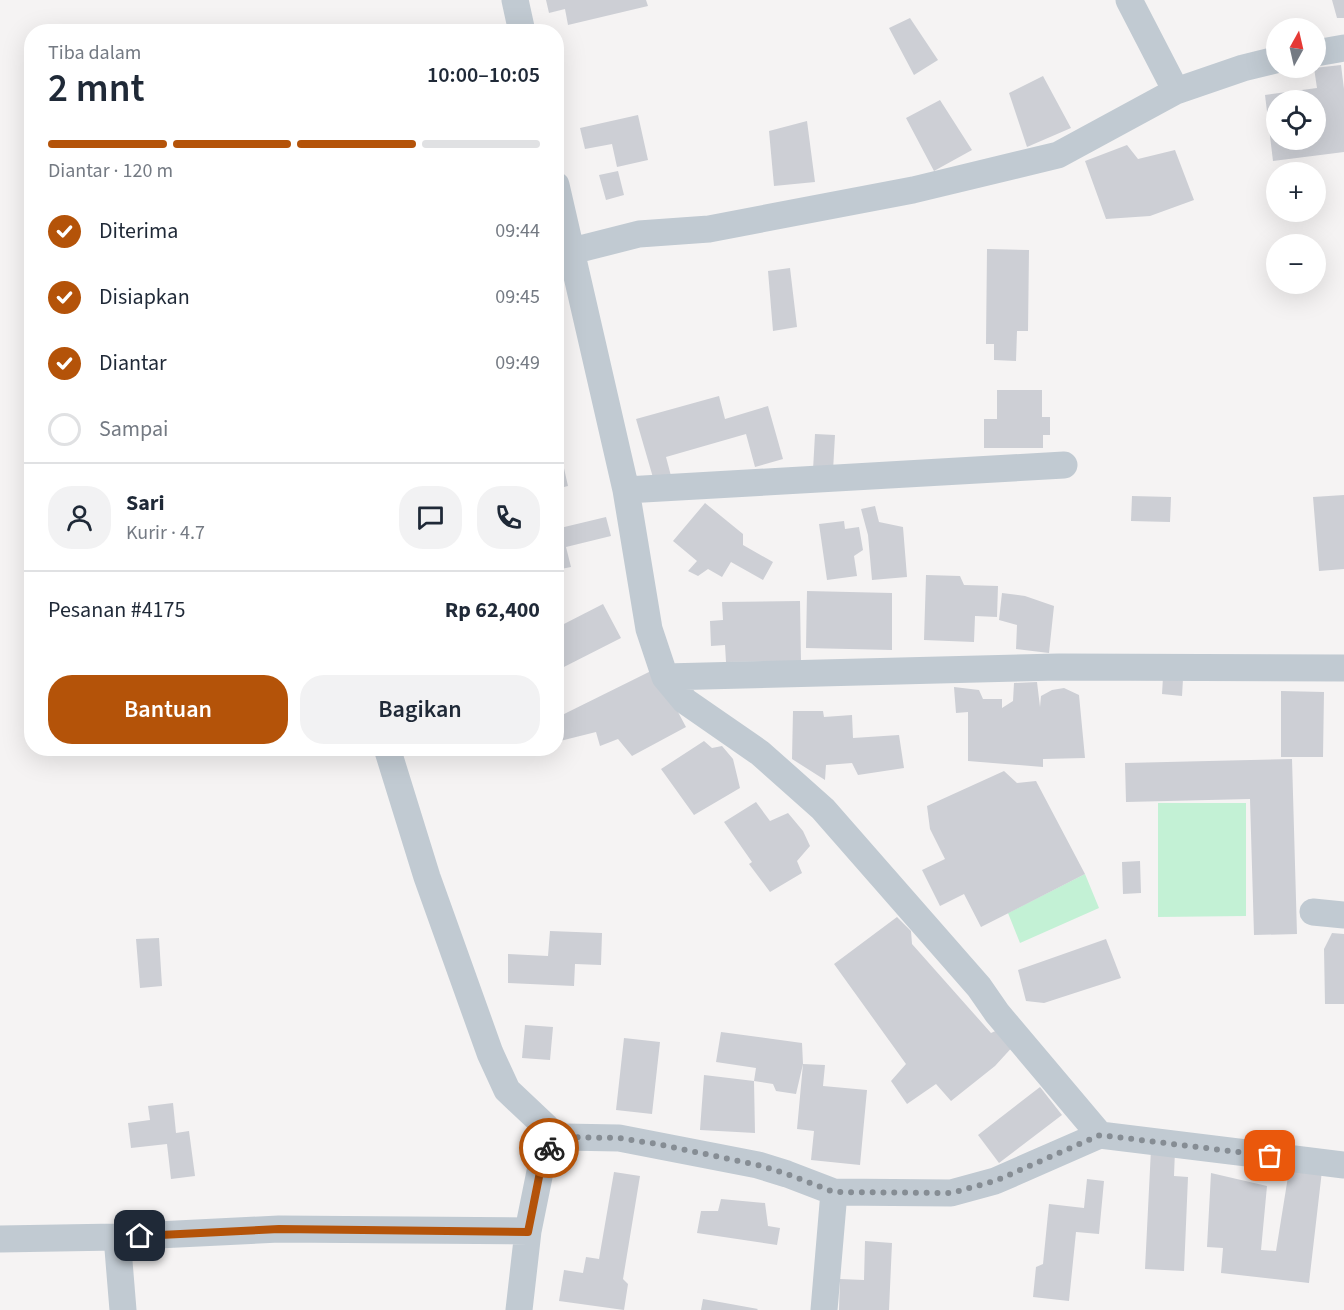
<!DOCTYPE html>
<html lang="id">
<meta charset="utf-8">
<style>
body{margin:0;font-family:"Source Sans 3",sans-serif;background:#f2f2f3;color:#1f2937;height:100vh;display:flex;flex-direction:column;font-size:22px;white-space:nowrap}
*{box-sizing:border-box;margin:0}
p{font-size:20px;color:#747a83}
.icon{flex:none;width:33px;height:33px;fill:none;stroke:currentColor;stroke-width:2;stroke-linecap:round;stroke-linejoin:round}
.map{position:relative;flex:1;overflow:hidden}
.panel{position:absolute;left:24px;top:24px;width:540px;height:732px;display:flex;flex-direction:column;background:#fff;border-radius:24px;box-shadow:0 6px 24px #0002}
.panel>*{flex:none}
.needle{width:39px;rotate:8deg}
.fabs{position:absolute;left:1266px;top:18px;display:grid;gap:12px}
.fabs a{display:grid;place-items:center;width:60px;height:60px;border-radius:50%;background:#fff;box-shadow:0 6px 24px #0002;font-size:30px}
.pin{position:absolute;display:grid;place-items:center;width:51px;height:51px;color:#fff;margin:-26px;border-radius:12px;box-shadow:0 3px 9px #0006}
.courier{position:absolute;display:grid;place-items:center;width:60px;height:60px;margin:-30px;border:4px solid #b45309;border-radius:50%;background:#fff;color:#222;box-shadow:0 2px 8px #0007}
.summary em{font-style:normal;font-weight:600}
.summary div{display:flex;flex-direction:column-reverse}
.summary{display:flex;align-items:center;justify-content:space-between;height:102px;padding:0 24px}
h1{font-size:39px;font-weight:600;line-height:45px}
.bar{display:grid;grid-template-columns:repeat(4,1fr);gap:9px 6px;align-content:center;height:72px;padding:0 24px}
.bar i{height:8px;border-radius:4px;background:#e0e1e3}
.bar .selected{background:#b45309}
.bar p{grid-column:span 4}
.line{display:flex;align-items:center;gap:15px;padding:0 24px;border-top:2px solid #e0e1e3}
.line div{flex:1}
.round{display:grid;place-items:center;flex:none;width:63px;height:63px;border-radius:24px;background:#f2f2f3}
ol{padding:0 24px;list-style:none}
li{display:flex;align-items:center;gap:18px;height:66px}
li p{margin-inline-start:auto}
li .icon{padding:6px;border-radius:50%;background:#b45309;color:#fff;stroke-width:4}
li:last-child{color:#747a83}
li i{width:33px;height:33px;border:3px solid #e0e1e3;border-radius:50%}
.action{display:flex;gap:12px;margin-top:auto;padding:12px 24px}
.action a{flex:1;height:69px;border-radius:24px;background:#b45309;color:#fff;font-size:24px;font-weight:600;line-height:69px;text-align:center}
.action a+a{background:#f2f2f3;color:#1f2937}
.map>svg:first-child{display:block}
.green{fill:#c3f1d5}
.building{fill:#cdcfd5;fill-rule:evenodd}
.lines{fill:none;stroke-linecap:round;stroke-linejoin:round}
.minor{stroke:#c1cad2;stroke-width:27}
.done{stroke:#868d94;stroke-width:6;stroke-dasharray:0 10.8}
.route{stroke:#b45309;stroke-width:8}
</style>
<div class="map">
<svg width="1344" height="1310" viewBox="0 0 1344 1310">
<rect width="100%" height="100%" fill="#f5f3f3"/>
<path class="green" d="M1158,803H1246V916L1158,917Z
M1085,874L1099,908L1020,943L1008,913Z"/>
<path class="building" d="M546,0H646L648,6L568,25L565,9L549,13Z
M1332,0H1344V18H1337Z
M910,18L938,60L914,75L889,28Z
M1341,65L1344,89V152L1273,161L1265,95L1317,88L1314,68ZM1276,100H1316V140H1276Z
M1043,76L1071,128L1027,147L1009,93Z
M940,100L972,150L934,171L906,118Z
M638,115L648,160L617,167L612,144L585,149L580,128Z
M807,121L815,182L774,186L769,131Z
M1127,145L1138,159L1175,150L1194,200L1150,216L1106,219L1085,161Z
M618,171L624,195L606,200L599,175Z
M987,249L1029,250L1028,331H1017L1016,361L994,360V344H986Z
M790,268L797,327L773,331L768,271Z
M997,390H1042V417H1050V435H1043V448H984V419H997Z
M719,396L725,419L768,406L783,459L755,467L746,434L666,457L671,476L654,481L636,419Z
M815,434L835,435L833,471L813,470Z
M557,437L568,486L556,489V438Z
M1344,495V569L1319,571L1313,497Z
M1132,496L1171,497L1170,522L1131,521Z
M705,503L743,534V545L773,562L763,580L731,562L722,577L708,569L698,576L688,571L697,561L673,541Z
M875,506L879,522L903,527L907,577L872,580L868,535L861,509Z
M606,517L611,536L566,547L571,567L556,570V529Z
M844,521L845,529L859,527L863,550L854,556L857,576L827,580L819,524Z
M926,575L960,576L964,585L998,586L997,617L975,616L974,642L924,640Z
M807,591L892,593V650L806,648Z
M1002,593L1025,596L1054,606L1049,653L1016,649L1017,625L999,620Z
M800,601L801,661L726,662L725,645L711,646L710,621L723,620L722,602Z
M603,604L621,638L556,671V619L560,626Z
M655,669L686,727L632,756L618,739L600,746L596,732L556,742V718Z
M1163,677L1183,679L1182,696L1162,694Z
M1037,682L1040,707L1041,696L1052,690L1064,688L1079,695L1085,758L1043,759V767L968,761V712L956,713L954,687L979,690L983,699H1002V708L1013,701L1014,683Z
M1281,691L1324,692L1323,757H1281Z
M793,711H823L824,717L852,715L853,738L899,735L904,768L858,775L852,763L826,765L825,780L792,759Z
M704,741L712,748L722,746L733,759L740,788L694,815L661,769Z
M1292,759L1297,934L1254,935L1250,799L1126,802L1125,763Z
M1004,771L1017,783L1036,781L1085,874L981,927L964,894L940,906L922,870L945,859L930,829L927,806Z
M756,802L770,821L788,813L803,831L810,846L797,861L802,873L770,892L749,864L752,862L724,822Z
M1140,861L1141,893L1123,894L1122,862Z
M897,917L911,931L912,944L991,1033L1000,1029L1016,1043L995,1066L951,1101L936,1084L907,1104L891,1081L906,1064L834,964Z
M550,931L602,933L601,965L575,964L574,986L508,983V954L548,956Z
M1332,933L1344,934V1004H1325L1324,949Z
M159,938L162,986L140,988L136,939Z
M1106,939L1121,978L1044,1003L1026,1001L1018,970Z
M525,1025L553,1027L550,1060L522,1058Z
M721,1032L802,1043L803,1064L796,1094L776,1091L773,1084L754,1081L756,1068L716,1062Z
M624,1038L660,1042L652,1114L616,1110Z
M803,1064L825,1065L823,1086L867,1090L860,1165L811,1160L814,1131L797,1129Z
M704,1075L754,1081L755,1133L700,1130Z
M1040,1087L1062,1115L999,1163L978,1135Z
M173,1103L176,1133L189,1131L195,1176L171,1179L167,1144L131,1148L128,1123L150,1120L148,1106Z
M1151,1149L1175,1150L1174,1176L1188,1177L1184,1271L1145,1269Z
M1291,1158L1323,1162L1309,1283L1221,1273L1223,1248L1207,1247L1211,1173L1267,1186L1261,1250L1276,1251Z
M614,1172L640,1176L623,1279L628,1284L624,1310L559,1301L564,1270L583,1273L586,1257L599,1259Z
M1087,1179L1104,1181L1099,1234L1076,1232L1069,1301L1033,1297L1036,1267L1043,1264L1049,1204L1084,1208Z
M721,1199L765,1203L768,1226L780,1228L777,1245L697,1233L701,1211H718Z
M865,1241L892,1243L889,1310H839L840,1279L864,1280Z
M703,1299L758,1309L757,1310H701Z"/>
<g class="lines">
<path class="minor" d="M515,0L522,32
M1129,0L1176,91
M1316,53L1344,48
M556,185L626,490L649,629L665,677L685,701L760,753L823,809L979,987L997,1013L1100,1135
M556,255L639,234L709,229L913,190L1058,155L1176,91L1243,68L1276,60
M626,490L1064,465
M665,677L1059,667L1344,668
M387,748L427,877L490,1053L507,1090L560,1140
M1313,912L1344,915
M117,1237L123,1310
M0,1239L117,1237L279,1229L528,1231
M519,1310L528,1231L544,1152L563,1137L619,1138L758,1165L787,1174L834,1192
M824,1310L834,1192L951,1193L995,1181L1100,1135L1344,1165"/>
</g>
<g class="lines">
<path class="done" d="M549,1148L563,1137L619,1138L657,1144L758,1165L787,1174L834,1192L951,1193L995,1181L1100,1135L1270,1156"/>
<path class="route" d="M140,1236L279,1229L528,1232L544,1152L549,1148"/>
</g>
</svg>
<div class="fabs">
<a><svg class="needle" viewBox="-14 -14 28 28"><path d="M0-13l5 13h-10z" fill="#e53935"/><path d="M0 13l5-13h-10z" fill="#747a83"/></svg></a>
<a><svg class="icon" aria-label="locate" viewBox="0 0 24 24"><circle cx="12" cy="12" r="6"/><path d="M12 2v4M12 18v4M2 12h4M18 12h4"/></svg></a>
<a>+</a>
<a>−</a>
</div>
<div class="pin" style="left:1270px;top:1156px;background:#ea580c"><svg class="icon" aria-label="bag" viewBox="0 0 24 24"><path d="M5 8h14l-1 12H6zM9 8a3 3 0 0 1 6 0"/></svg></div>
<div class="pin" style="left:140px;top:1236px;background:#1f2937"><svg class="icon" aria-label="home" viewBox="0 0 24 24"><path d="M3 11l9-7 9 7M6 9v11h12V9"/></svg></div>
<div class="courier" style="left:549px;top:1148px"><svg class="icon" aria-label="bike" viewBox="0 0 24 24"><circle cx="6" cy="16" r="4"/><circle cx="18" cy="16" r="4"/><path d="M6 16l4-8h5l3 8M10 8l3 8H6M13 5h3"/></svg></div>
<section class="panel">
<div class="summary"><div><h1>2 mnt</h1><p>Tiba dalam</p></div><em>10:00–10:05</em></div>
<div class="bar"><i class="selected"></i><i class="selected"></i><i class="selected"></i><i></i><p>Diantar · 120 m</p></div>
<ol>
<li><svg class="icon" aria-label="check" viewBox="0 0 24 24"><path d="M5 12l5 5 9-10"/></svg>Diterima<p>09:44</p></li>
<li><svg class="icon" aria-label="check" viewBox="0 0 24 24"><path d="M5 12l5 5 9-10"/></svg>Disiapkan<p>09:45</p></li>
<li><svg class="icon" aria-label="check" viewBox="0 0 24 24"><path d="M5 12l5 5 9-10"/></svg>Diantar<p>09:49</p></li>
<li><i></i>Sampai</li>
</ol>
<div class="line" style="height:108px"><a class="round"><svg class="icon" aria-label="person" viewBox="0 0 24 24"><circle cx="12" cy="8" r="4"/><path d="M4 21q1-7 8-7t8 7"/></svg></a><div><b>Sari</b><p>Kurir · 4.7</p></div><a class="round"><svg class="icon" aria-label="chat" viewBox="0 0 24 24"><path d="M4 5h16v11H9l-5 4z"/></svg></a><a class="round"><svg class="icon" aria-label="phone" viewBox="0 0 24 24"><path d="M5 4h4l2 5-3 2q2 4 5 5l2-3 5 2v4C11 20 4 13 5 4z"/></svg></a></div>
<div class="line" style="height:78px"><div>Pesanan #4175</div><b>Rp 62,400</b></div>
<div class="action"><a>Bantuan</a><a>Bagikan</a></div>
</section>
</div>
